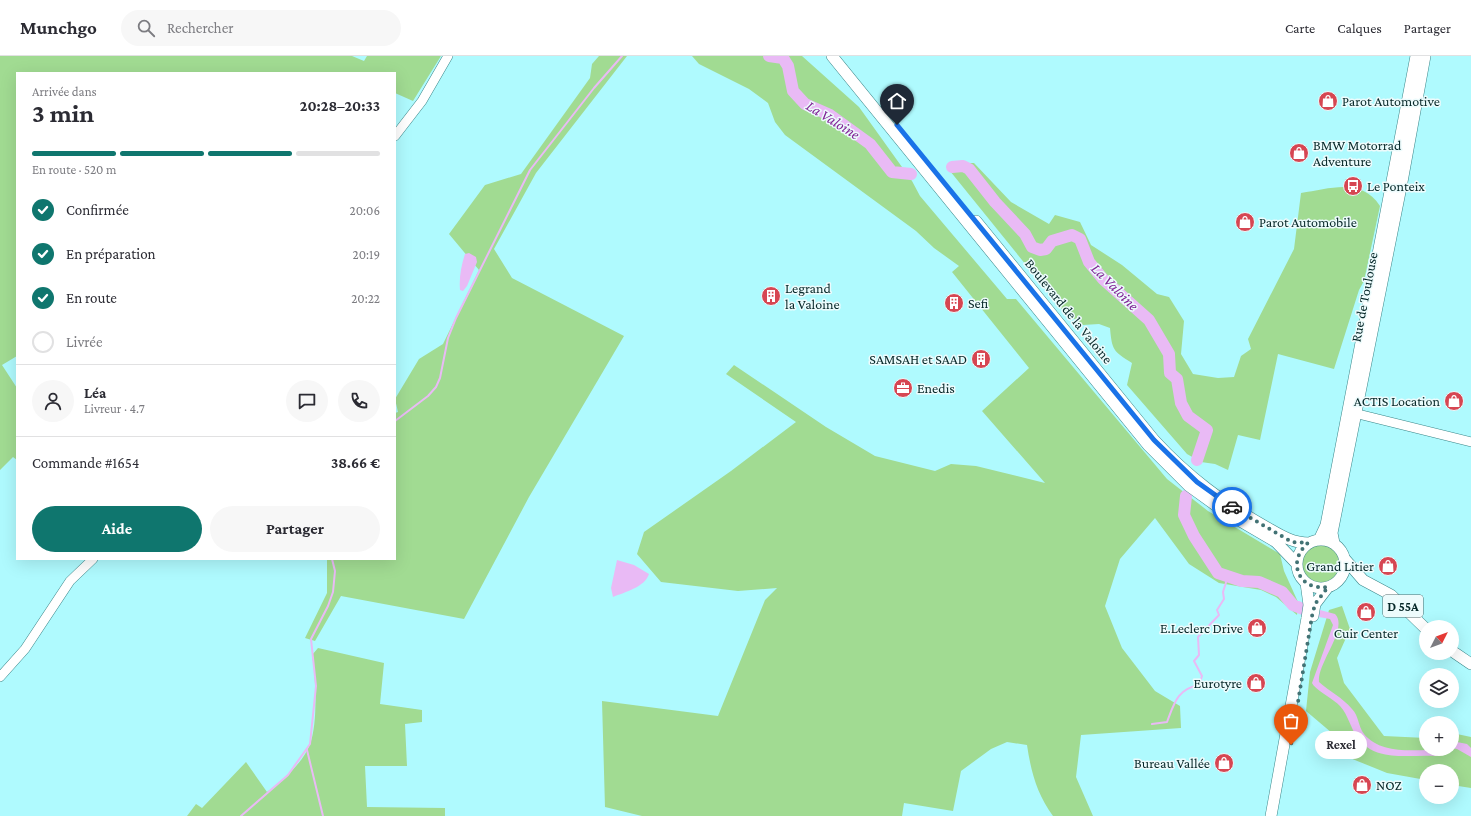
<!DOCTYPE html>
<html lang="fr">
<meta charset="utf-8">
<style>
body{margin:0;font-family:"Crimson Pro",serif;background:#f7f7f7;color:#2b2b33;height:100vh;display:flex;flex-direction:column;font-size:15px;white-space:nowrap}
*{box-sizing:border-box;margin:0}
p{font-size:13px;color:#7c7c81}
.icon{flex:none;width:22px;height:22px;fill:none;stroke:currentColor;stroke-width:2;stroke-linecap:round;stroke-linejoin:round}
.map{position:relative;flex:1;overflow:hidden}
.side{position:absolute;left:16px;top:16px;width:380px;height:488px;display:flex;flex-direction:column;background:#fff;border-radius:0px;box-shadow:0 4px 16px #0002}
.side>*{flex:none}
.needle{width:26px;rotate:48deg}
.fabs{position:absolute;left:1419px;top:564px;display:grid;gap:8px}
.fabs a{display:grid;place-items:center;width:40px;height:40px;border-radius:50%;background:#fff;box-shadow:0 4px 16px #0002;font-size:20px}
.pin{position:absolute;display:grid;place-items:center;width:34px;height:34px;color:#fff;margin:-41px -17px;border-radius:50% 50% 50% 0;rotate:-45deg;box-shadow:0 0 4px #0007}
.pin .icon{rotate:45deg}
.courier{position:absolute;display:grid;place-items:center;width:40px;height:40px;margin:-20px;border:3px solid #1a73e8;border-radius:50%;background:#fff;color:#222;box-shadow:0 1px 5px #0007}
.bubble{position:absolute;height:28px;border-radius:14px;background:#fff;box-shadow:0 4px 16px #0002;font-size:13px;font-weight:700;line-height:28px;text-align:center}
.summary em{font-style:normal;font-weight:700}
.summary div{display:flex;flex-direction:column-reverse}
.summary{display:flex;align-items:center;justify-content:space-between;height:68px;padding:0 16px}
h1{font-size:26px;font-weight:700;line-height:30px}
.bar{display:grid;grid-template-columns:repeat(4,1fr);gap:6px 4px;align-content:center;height:48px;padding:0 16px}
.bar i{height:5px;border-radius:3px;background:#e1e1e2}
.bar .selected{background:#0f766e}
.bar p{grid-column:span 4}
.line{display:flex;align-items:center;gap:10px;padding:0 16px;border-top:1px solid #e1e1e2}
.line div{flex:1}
.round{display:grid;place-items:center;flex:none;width:42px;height:42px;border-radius:21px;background:#f7f7f7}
ol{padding:0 16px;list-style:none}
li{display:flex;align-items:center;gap:12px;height:44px}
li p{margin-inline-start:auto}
li .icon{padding:4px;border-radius:50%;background:#0f766e;color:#fff;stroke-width:4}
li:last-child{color:#7c7c81}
li i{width:22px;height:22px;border:2px solid #e1e1e2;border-radius:50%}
.primary-button{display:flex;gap:8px;margin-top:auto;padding:8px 16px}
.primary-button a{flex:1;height:46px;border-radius:24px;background:#0f766e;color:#fff;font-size:16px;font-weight:700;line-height:46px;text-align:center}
.primary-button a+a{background:#f7f7f7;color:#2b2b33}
header{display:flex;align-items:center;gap:24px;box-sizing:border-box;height:56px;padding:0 20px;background:#fff;border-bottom:1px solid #e1e1e2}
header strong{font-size:19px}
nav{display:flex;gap:22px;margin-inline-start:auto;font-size:14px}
.search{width:280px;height:36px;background:#f7f7f7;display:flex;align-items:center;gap:10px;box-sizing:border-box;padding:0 14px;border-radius:22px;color:#7c7c81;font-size:15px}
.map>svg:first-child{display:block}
.green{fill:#a1db92}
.water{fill:#e9baf5}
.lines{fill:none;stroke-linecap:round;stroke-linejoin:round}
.stream{stroke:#e9baf5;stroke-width:2}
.river{stroke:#e9baf5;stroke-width:12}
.secondary-casing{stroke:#3a8689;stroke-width:10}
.primary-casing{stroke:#3a8689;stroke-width:12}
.secondary{stroke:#fff;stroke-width:9}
.primary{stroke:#fff;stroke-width:11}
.done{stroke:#427274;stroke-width:4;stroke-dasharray:0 7.2}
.route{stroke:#1a73e8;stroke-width:5}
.labels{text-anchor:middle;stroke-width:3;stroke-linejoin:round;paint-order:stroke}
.shield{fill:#edfbfc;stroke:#4c6768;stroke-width:1}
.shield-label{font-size:13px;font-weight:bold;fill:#072829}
.poi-label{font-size:14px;fill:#072829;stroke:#edfbfc;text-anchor:start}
.street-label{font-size:14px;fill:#072829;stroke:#edfbfc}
.water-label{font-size:15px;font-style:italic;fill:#812296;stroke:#edfbfc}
</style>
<header>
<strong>Munchgo</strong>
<div class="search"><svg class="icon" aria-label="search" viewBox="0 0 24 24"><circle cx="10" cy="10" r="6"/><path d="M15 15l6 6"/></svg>Rechercher</div>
<nav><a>Carte</a><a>Calques</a><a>Partager</a></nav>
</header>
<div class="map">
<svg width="1471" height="760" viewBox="0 0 1471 760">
<rect width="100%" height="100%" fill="#affafe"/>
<path class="green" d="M0,0H352L364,5L367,0H441L413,45L395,37V17H17V300L2,309L17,332V404L13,401L0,414Z
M599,0H627L536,117L494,193L512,222L624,280L529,441L464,563L341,540L315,585L305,582L327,537V503H395V357L398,356L395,343L419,303L443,288L479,214L449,178L485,129L521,118L590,22L592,8Z
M692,0H802L859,51L912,125L920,140L1007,243H1016L1167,423L1208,455L1280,498L1284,515L1298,546L1297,559L1276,541L1261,534L1219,527L1189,508L1155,462L1120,503L1105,550L1122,592L1155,635L1180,650L1181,672L1081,679L1076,721L1093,760H1053C1037,738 1031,716 1027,689L1007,686L991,693L961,715L953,755L904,747L902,760H642L605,751L602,645L718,660L765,544L777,532L738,535L661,526L637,498L644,476L731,415L796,366L726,318L734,309L826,371L875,400L935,415L951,408L976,410L1045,427L982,355L1029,312L952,216L959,210L934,192L916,175L785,79L775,66L768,47L749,33L699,8Z
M953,107H974L1011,146L1049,168L1055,159L1080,166L1091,189L1122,209L1157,238L1169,241L1184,265L1181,298L1193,318L1218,322L1234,321L1241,300L1251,293L1248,283L1294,193L1301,137C1330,133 1361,121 1380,150L1364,225L1359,234L1334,313L1278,298L1260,384L1238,379L1228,414L1215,408L1201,406L1187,398L1127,329L1132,307C1113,295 1112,294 1110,272L1099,268L1083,269L1064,256L950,115Z
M1301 508a20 20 0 1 1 40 0a20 20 0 1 1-40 0Z
M1342,550L1350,573L1337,602L1344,627L1384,680L1426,682V693H1452V677L1471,681V732L1452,729V715H1426V724L1387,717L1345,700V688L1306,655L1310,616L1329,554Z
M318,592L384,607L380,648L422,654V666L405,668L407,710H365L367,751L445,752V760H187L196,748L202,752L246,706L267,736C283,724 303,707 310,688C318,667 316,621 312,599Z"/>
<path class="water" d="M469,197L476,201L477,206L467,230L463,235L460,234C459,222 461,210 465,198Z
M617,504L634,509L649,518C645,531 625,536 613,541L611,532Z
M1320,554L1335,558C1349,572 1317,607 1319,626C1330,636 1342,641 1352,653C1359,660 1358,670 1364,678C1383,701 1422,693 1449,693L1436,700C1410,698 1376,707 1358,682C1350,672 1349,660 1340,650C1334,643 1315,634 1312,627L1333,569L1330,563L1319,561Z
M1452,685L1467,688L1471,692V701L1457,693L1452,692Z"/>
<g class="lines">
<path class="stream" d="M395,365L428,340L436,331L440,322L448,282L456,262L530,114L594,32L622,0
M1152,668L1167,666C1174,648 1177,633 1199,629L1202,620L1194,605L1199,599L1198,581L1219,559L1217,554L1224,543L1223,536L1228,520
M307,694L323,760
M241,760L288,719L310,688L316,630L311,583L328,550L333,536L335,515L332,503"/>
<path class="river" d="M769,0L783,2L788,10L793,35L805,48L830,59L870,88L892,116L911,118
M952,111L963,110L969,113L995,146L1025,178L1032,191L1040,194L1046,193L1052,185L1072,179L1080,183L1089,206L1103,223L1149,264L1169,298L1170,317L1177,323L1181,347L1188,360L1207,374L1197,404
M1186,440L1184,459L1194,480L1218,517L1242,525L1259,526L1282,536L1293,549L1303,553"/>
<defs>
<path id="secondary" d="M395,80L422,45L448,0
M1350,356L1471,386
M0,621L25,593L70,525L93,503"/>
<path id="primary" d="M832,0L1148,389L1189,430L1225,456L1276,486L1297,508
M976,165L1154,384C1188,421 1222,446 1266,471C1280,479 1292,487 1309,487
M1297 508a24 24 0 1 1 48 0a24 24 0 1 1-48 0Z
M1319,484L1326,469L1416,0
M1334,487L1332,477L1402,126L1425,0
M1344,502L1363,524L1391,539L1426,573
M1313,560L1315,548L1328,531
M1452,595L1471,608
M1271,760L1307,562L1309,549L1306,527"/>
</defs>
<use href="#secondary" class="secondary-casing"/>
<use href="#primary" class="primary-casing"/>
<use href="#secondary" class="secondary"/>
<use href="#primary" class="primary"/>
</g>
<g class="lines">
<path class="done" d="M1232,451L1292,486L1308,487C1286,506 1299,535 1328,531L1315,548L1312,560L1291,689"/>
<path class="route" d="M897,69L1154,384L1197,426L1232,451"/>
</g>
<defs>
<symbol id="shop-disc" viewBox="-11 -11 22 22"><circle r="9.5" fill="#d64652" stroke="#edfbfc"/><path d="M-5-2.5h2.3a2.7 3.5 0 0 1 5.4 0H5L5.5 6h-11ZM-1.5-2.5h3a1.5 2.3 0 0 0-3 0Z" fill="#fff"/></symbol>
<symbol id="bus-disc" viewBox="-11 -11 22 22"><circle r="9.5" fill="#d64652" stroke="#edfbfc"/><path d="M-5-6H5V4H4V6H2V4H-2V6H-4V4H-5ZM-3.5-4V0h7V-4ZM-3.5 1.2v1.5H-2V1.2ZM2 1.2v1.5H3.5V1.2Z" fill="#fff"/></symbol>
<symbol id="building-disc" viewBox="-11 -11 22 22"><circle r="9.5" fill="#d64652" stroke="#edfbfc"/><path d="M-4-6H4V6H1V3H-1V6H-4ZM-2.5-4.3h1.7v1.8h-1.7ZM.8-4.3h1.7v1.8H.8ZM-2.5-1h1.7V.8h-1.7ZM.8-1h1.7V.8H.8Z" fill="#fff"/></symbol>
<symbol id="office-disc" viewBox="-11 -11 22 22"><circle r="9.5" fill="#d64652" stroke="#edfbfc"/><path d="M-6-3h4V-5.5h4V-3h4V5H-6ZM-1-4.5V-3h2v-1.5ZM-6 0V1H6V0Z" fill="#fff"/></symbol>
</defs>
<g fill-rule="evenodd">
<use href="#shop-disc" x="1317" y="34" width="22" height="22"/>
<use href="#shop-disc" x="1288" y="86" width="22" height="22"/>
<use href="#bus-disc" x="1342" y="119" width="22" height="22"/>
<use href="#shop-disc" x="1234" y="155" width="22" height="22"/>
<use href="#building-disc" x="760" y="229" width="22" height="22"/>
<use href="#building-disc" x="943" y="236" width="22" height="22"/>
<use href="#building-disc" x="970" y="292" width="22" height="22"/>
<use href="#office-disc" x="892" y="321" width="22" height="22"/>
<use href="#shop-disc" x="1443" y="334" width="22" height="22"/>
<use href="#shop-disc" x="1377" y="499" width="22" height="22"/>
<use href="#shop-disc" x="1355" y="545" width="22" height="22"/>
<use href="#shop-disc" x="1246" y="561" width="22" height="22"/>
<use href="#shop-disc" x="1245" y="616" width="22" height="22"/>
<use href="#shop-disc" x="1213" y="696" width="22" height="22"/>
<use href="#shop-disc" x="1351" y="718" width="22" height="22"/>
</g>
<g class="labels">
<rect class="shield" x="1383" y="539" width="40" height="22" rx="3"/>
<g class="shield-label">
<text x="1403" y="555">D 55A</text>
</g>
<g class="poi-label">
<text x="1342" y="50">Parot Automotive</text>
<text x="1313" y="94">BMW Motorrad<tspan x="1313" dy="16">Adventure</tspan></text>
<text x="1367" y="135">Le Ponteix</text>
<text x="1259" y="171">Parot Automobile</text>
<text x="785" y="237">Legrand<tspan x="785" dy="16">la Valoine</tspan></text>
<text x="968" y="252">Sefi</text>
<text x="967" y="308" text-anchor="end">SAMSAH et SAAD</text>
<text x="917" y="337">Enedis</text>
<text x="1440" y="350" text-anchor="end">ACTIS Location</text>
<text x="1374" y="515" text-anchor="end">Grand Litier</text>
<text x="1243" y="577" text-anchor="end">E.Leclerc Drive</text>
<text x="1366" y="582" text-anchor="middle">Cuir Center</text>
<text x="1242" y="632" text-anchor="end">Eurotyre</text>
<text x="1210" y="712" text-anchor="end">Bureau Vallée</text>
<text x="1376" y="734">NOZ</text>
</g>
<g class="street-label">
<text transform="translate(1364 241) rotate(-79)" y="5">Rue de Toulouse</text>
<text transform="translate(1069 255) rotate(51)" y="5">Boulevard de la Valoine</text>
</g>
<g class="water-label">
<text transform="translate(833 64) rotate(32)" y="5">La Valoine</text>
<text transform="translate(1115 231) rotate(45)" y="5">La Valoine</text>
</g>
</g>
</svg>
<div class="fabs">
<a><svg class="needle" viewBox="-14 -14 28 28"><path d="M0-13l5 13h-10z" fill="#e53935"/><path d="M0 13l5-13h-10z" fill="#7c7c81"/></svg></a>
<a><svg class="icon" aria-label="layers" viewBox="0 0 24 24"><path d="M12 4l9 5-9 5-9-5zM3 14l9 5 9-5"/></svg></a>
<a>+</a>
<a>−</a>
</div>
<div class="pin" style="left:1291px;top:689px;background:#ea580c"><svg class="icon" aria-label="bag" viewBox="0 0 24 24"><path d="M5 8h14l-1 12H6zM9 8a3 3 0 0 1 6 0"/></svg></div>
<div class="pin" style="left:897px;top:69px;background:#1f2937"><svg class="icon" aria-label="home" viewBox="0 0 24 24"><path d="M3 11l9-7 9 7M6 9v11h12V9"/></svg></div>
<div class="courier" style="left:1232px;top:451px"><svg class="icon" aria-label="car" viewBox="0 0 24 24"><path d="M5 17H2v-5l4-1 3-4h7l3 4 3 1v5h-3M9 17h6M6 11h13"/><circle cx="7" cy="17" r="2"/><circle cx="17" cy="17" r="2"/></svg></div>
<div class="bubble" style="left:1315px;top:675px;width:52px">Rexel</div>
<section class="side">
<div class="summary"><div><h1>3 min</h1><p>Arrivée dans</p></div><em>20:28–20:33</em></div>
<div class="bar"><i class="selected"></i><i class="selected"></i><i class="selected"></i><i></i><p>En route · 520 m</p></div>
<ol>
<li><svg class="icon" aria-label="check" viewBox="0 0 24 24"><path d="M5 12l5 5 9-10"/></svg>Confirmée<p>20:06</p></li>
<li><svg class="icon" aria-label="check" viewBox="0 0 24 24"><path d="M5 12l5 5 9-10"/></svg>En préparation<p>20:19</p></li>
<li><svg class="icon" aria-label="check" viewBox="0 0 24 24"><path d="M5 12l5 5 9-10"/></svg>En route<p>20:22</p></li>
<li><i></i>Livrée</li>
</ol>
<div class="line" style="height:72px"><a class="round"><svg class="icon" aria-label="person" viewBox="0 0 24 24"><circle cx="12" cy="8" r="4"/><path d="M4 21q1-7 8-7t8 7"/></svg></a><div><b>Léa</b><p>Livreur · 4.7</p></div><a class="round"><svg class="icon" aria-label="chat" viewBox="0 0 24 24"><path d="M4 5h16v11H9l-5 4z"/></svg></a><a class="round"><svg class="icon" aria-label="phone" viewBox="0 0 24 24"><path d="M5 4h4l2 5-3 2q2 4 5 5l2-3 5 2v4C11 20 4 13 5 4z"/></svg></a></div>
<div class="line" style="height:52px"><div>Commande #1654</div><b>38.66 €</b></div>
<div class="primary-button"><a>Aide</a><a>Partager</a></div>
</section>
</div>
